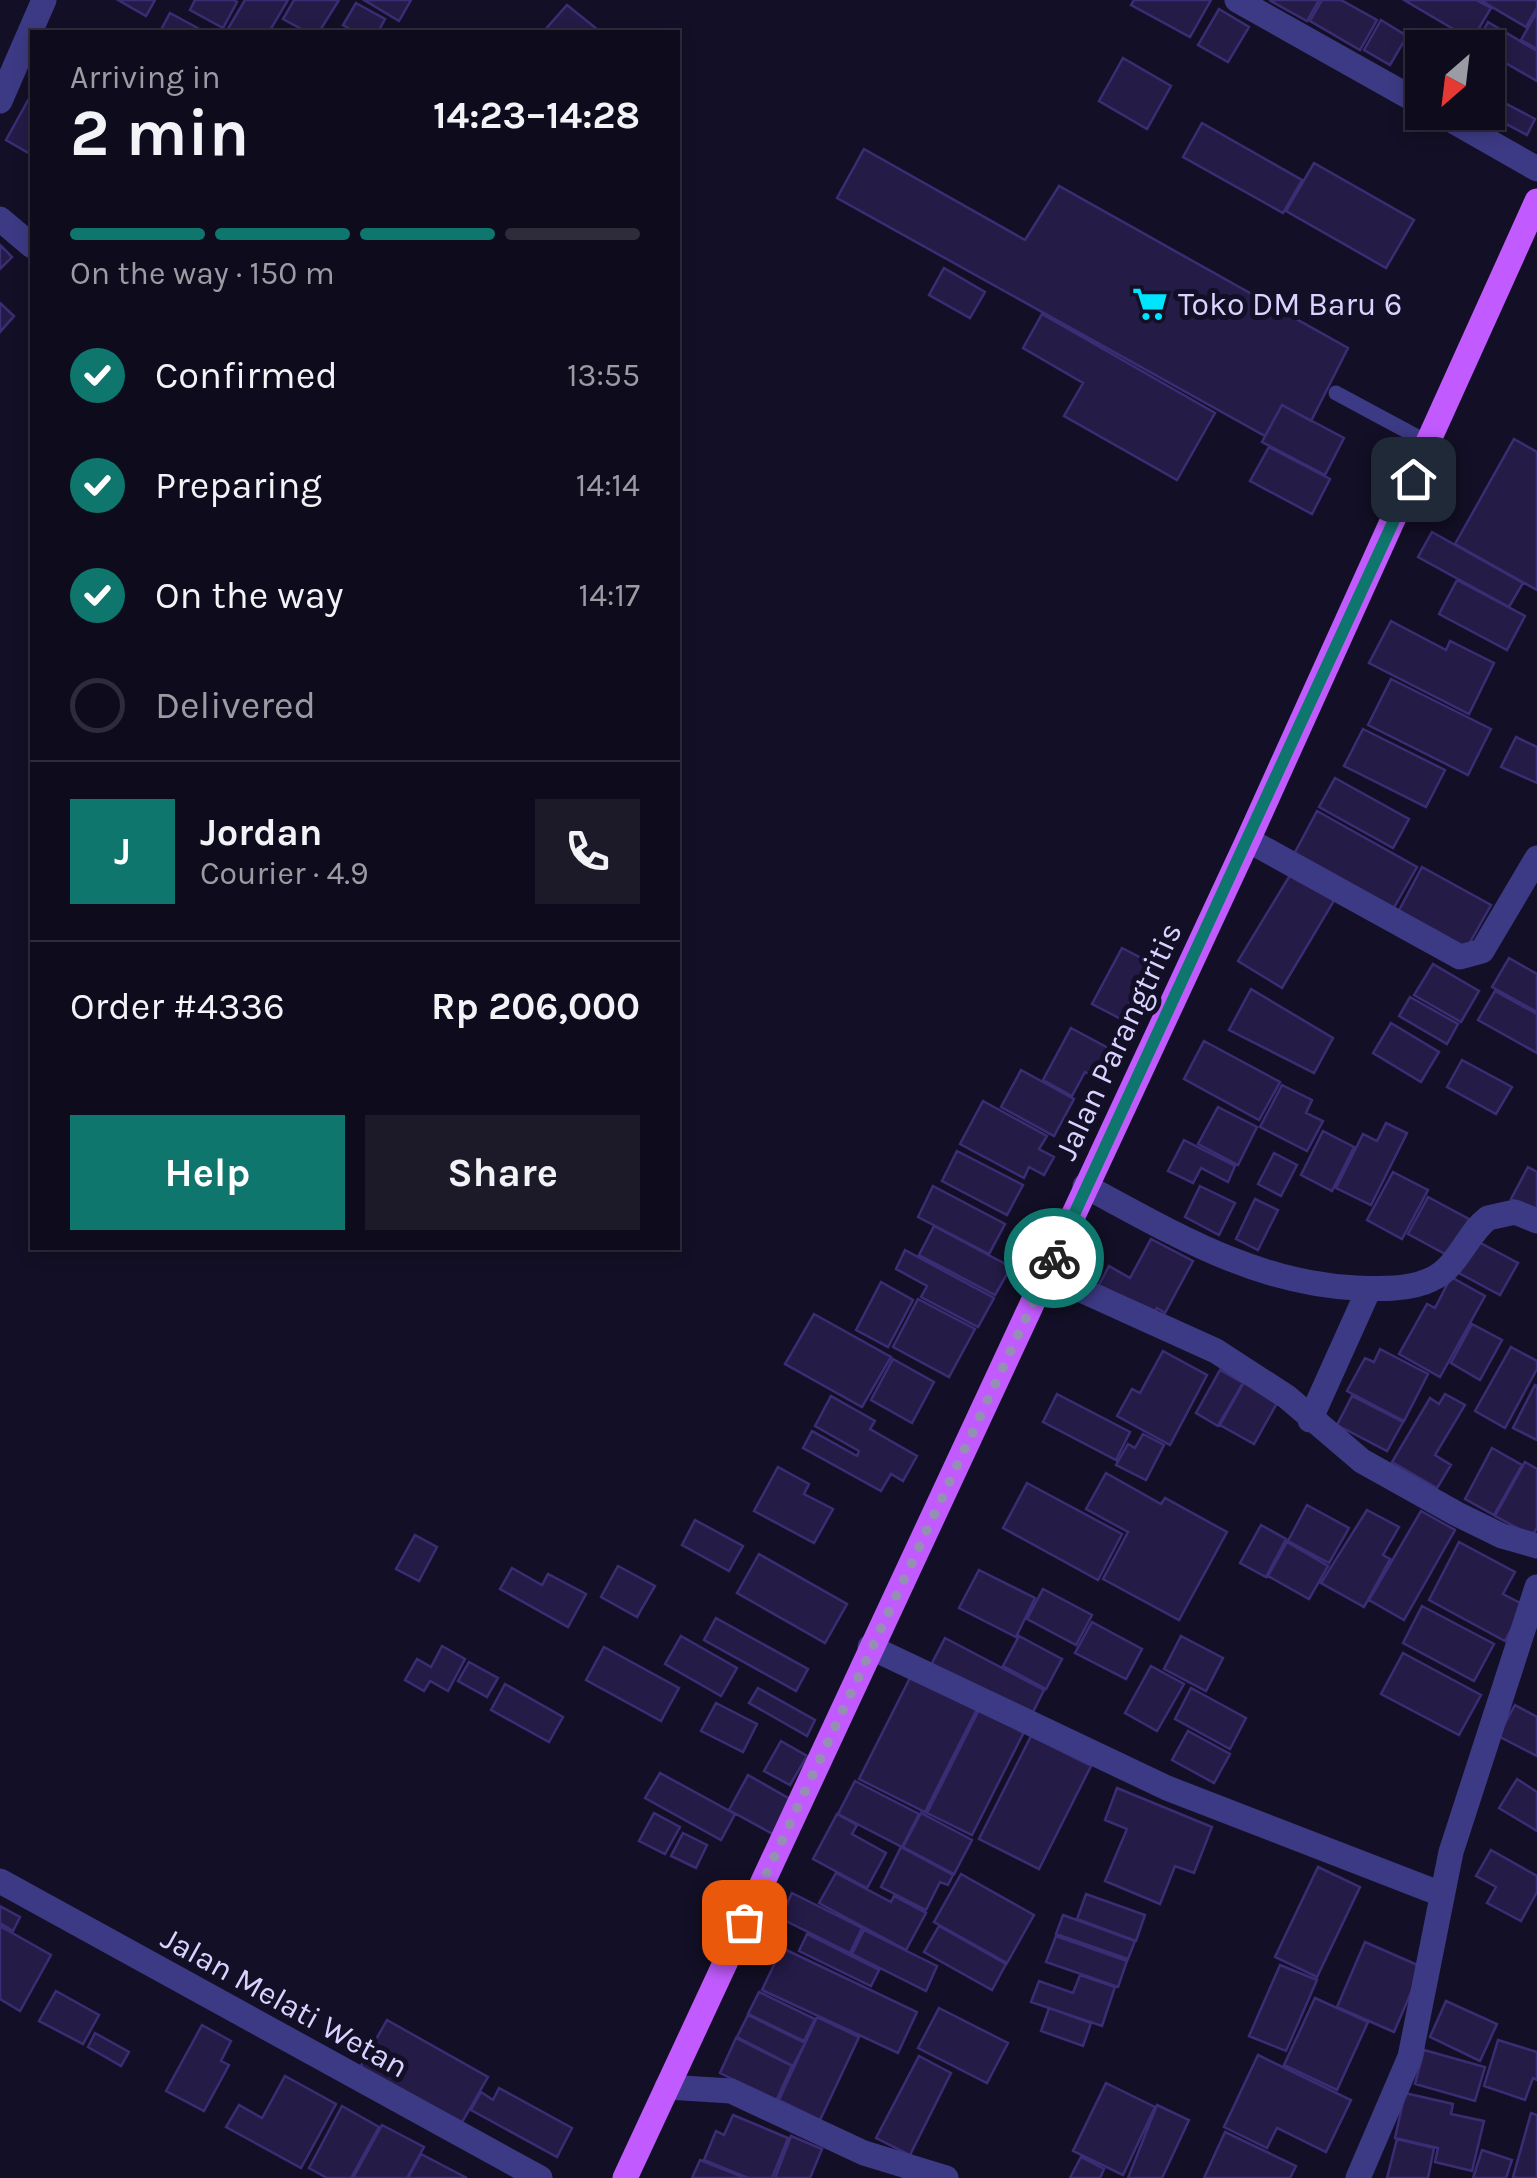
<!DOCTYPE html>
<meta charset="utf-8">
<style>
body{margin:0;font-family:Karla,sans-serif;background:#1c1929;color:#f1f3f6;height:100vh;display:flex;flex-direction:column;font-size:38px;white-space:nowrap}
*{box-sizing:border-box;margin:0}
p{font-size:32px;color:#9b9ba3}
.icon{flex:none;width:55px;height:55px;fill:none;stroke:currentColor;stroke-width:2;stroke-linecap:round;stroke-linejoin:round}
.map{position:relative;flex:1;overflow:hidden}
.panel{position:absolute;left:30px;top:30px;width:650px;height:1220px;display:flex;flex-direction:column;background:#0e0b1c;border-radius:0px;box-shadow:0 5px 15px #0003,0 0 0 2px #2e2b3b}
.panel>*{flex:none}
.needle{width:65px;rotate:208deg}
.controls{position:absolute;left:1405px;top:30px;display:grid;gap:20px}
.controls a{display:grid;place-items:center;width:100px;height:100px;border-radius:0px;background:#0e0b1c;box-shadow:0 5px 15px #0003,0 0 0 2px #2e2b3b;font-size:50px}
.pin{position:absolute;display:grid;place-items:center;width:85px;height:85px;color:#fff;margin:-42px;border-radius:20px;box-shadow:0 5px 15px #0006}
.courier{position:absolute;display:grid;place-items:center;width:100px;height:100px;margin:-50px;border:8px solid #0f766e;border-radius:50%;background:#fff;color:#222;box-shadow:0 2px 12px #0007}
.summary em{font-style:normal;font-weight:700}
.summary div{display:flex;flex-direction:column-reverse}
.summary{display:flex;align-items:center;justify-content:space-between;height:170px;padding:0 40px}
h1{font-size:65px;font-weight:700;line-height:75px}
.bar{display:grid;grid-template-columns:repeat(4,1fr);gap:15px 10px;align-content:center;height:120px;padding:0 40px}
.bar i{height:12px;border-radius:8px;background:#2e2b3b}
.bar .current{background:#0f766e}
.bar p{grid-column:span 4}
.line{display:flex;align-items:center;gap:25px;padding:0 40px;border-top:2px solid #2e2b3b}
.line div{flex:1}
.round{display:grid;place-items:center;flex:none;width:105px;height:105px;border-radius:0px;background:#1c1929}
ol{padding:0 40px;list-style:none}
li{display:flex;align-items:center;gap:30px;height:110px}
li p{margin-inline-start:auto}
li .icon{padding:10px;border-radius:50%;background:#0f766e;color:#fff;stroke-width:4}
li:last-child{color:#9b9ba3}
li i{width:55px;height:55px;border:5px solid #2e2b3b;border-radius:50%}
.cta{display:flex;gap:20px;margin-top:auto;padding:20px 40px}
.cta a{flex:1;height:115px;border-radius:0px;background:#0f766e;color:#fff;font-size:40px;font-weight:700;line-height:115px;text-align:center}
.cta a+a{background:#1c1929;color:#f1f3f6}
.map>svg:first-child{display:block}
.building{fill:#241b47;stroke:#3b2d73;stroke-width:2.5}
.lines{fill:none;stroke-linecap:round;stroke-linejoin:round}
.service{stroke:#3d3a85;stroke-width:15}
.minor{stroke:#3d3a85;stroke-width:25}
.primary{stroke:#c25bff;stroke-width:25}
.done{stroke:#948fb3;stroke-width:10;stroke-dasharray:0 18}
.route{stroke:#0f766e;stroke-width:12}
.labels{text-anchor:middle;stroke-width:10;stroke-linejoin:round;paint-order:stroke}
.poi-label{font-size:32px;fill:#d9d4ff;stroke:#130f26;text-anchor:start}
.street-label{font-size:32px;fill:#d9d4ff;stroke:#130f26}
</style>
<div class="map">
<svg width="1537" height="2178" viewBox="0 0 1537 2178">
<rect width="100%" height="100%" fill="#130f26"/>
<path class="building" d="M118,0H155L146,16Z
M195,0H234L237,2L223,28L190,10Z
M245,0H288L269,32H226Z
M294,0H339L319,32H307L283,19Z
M364,0H411L399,21Z
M1134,0H1211L1190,37L1131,5Z
M1269,0H1319L1307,21Z
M1322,0H1341L1377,20L1360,50L1310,21Z
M1404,0H1476L1491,8L1472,40Z
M1480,0H1537V8L1526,27Z
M356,3L385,19L378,32H355L343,25Z
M567,5L597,29L594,32H543Z
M1219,9L1249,27L1228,62L1198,45Z
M1537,12V49L1521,40Z
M170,13L205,32H170L162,28Z
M1381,20L1407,36L1390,65L1364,50Z
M1488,22L1537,51V81L1488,53V48L1475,46Z
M1123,58L1171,86L1147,129L1099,101Z
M1488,91L1501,98L1489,118L1478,112H1488Z
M32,93V155L6,140Z
M1503,102L1535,119L1527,135L1495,118Z
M1202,123L1302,180L1283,213L1183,157Z
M864,149L1025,240L1059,186L1348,348L1311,421L1282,405L1265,436L837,198Z
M1314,163L1414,220L1386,268L1286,211Z
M0,245L12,257L0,269Z
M944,268L985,292L970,318L929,295Z
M0,303L14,316L0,332Z
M1042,314L1215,413L1177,480L1064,416L1083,383L1023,348Z
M1282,405L1344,438L1325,475L1262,442Z
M1514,439L1537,452V590L1455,544Z
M1269,447L1330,479L1312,514L1250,481Z
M1432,532L1523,583L1509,607L1418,557Z
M1457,580L1525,616L1507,650L1439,614Z
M1391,621L1446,650L1450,641L1494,663L1469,714L1369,663Z
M1391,679L1491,729L1468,775L1368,725Z
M1363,729L1445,770L1426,807L1344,766Z
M1516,737L1537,747V783L1501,767Z
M1335,778L1409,819L1393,848L1319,807Z
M1317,811L1417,867L1392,911L1293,856Z
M1422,867L1491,905L1464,953L1396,916Z
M1292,872L1335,899L1282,988L1238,961Z
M1122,948L1151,963L1121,1019L1092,1004Z
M1509,958L1537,974V1012L1492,987Z
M1433,964L1479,991L1461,1022L1414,995Z
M1251,989L1333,1038L1314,1073L1229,1030Z
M1495,991L1537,1014V1053L1478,1020Z
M1410,997L1458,1024L1447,1044L1399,1016Z
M1391,1023L1439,1052L1421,1082L1373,1053Z
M1071,1028L1110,1049L1094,1077L1085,1072L1072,1096L1043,1080Z
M1204,1041L1280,1082L1259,1120L1184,1079Z
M1462,1060L1512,1087L1496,1114L1447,1087Z
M1021,1070L1074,1099L1054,1136L1001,1107Z
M1282,1085L1312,1100L1306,1113L1323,1121L1307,1151L1260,1127Z
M983,1101L1047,1136L1039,1149L1054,1157L1044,1175L1029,1167L1024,1178L960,1144Z
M1218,1107L1257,1127L1238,1165L1198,1144Z
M1386,1123L1407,1133L1371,1205L1336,1188L1363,1134L1377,1141Z
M1323,1131L1354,1147L1332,1191L1301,1175Z
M1184,1140L1235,1166L1228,1182L1201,1168L1193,1183L1168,1171Z
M957,1151L1023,1185L1007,1215L942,1181Z
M1274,1153L1297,1165L1281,1196L1258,1184Z
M1528,1167L1537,1172V1213L1511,1199Z
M1393,1172L1428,1190L1402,1239L1367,1220Z
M933,1186L1005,1224L989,1254L918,1217Z
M1200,1186L1235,1203L1219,1235L1185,1217Z
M1428,1197L1469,1219L1449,1256L1408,1234Z
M1255,1199L1278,1210L1258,1250L1236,1239Z
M934,1226L1011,1267L995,1295L919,1255Z
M1151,1239L1193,1261L1165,1313L1157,1308L1154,1314L1099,1285L1109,1266L1130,1278Z
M1475,1240L1518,1263L1500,1295L1457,1272Z
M905,1250L994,1298L978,1327L921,1297L927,1286L896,1269Z
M1451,1277L1485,1296L1440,1377L1399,1354L1427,1304L1435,1308Z
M881,1282L913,1300L888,1347L856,1330Z
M918,1299L975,1329L949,1377L893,1347Z
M814,1314L891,1357L862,1407L785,1364Z
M1472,1324L1502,1340L1480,1380L1451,1363Z
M1511,1347L1537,1361V1369L1505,1428L1475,1411Z
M1380,1349L1428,1374L1404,1421L1347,1391L1365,1358L1374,1362Z
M1163,1351L1207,1375L1170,1445L1117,1416L1132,1389L1140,1393Z
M893,1359L934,1382L912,1423L871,1400Z
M1220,1370L1243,1383L1218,1426L1196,1413Z
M1247,1377L1281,1396L1254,1444L1220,1425Z
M1535,1385L1537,1386V1440L1513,1428Z
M1057,1394L1130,1432L1116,1460L1043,1422Z
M1445,1394L1465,1405L1435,1455L1451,1465L1437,1488L1392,1462L1430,1398L1439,1404Z
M831,1396L875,1421L870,1429L917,1456L903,1481L891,1474L881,1491L803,1448L812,1431L857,1456L859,1451L815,1426Z
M1352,1396L1403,1422L1387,1451L1337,1425Z
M1143,1434L1164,1445L1146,1480L1116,1465L1128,1444L1135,1448Z
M1492,1448L1522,1465L1494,1515L1465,1499Z
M1525,1462L1537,1469V1528L1532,1536L1495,1516Z
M778,1467L809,1484L804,1494L833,1509L814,1543L754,1511Z
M1106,1473L1161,1504L1165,1498L1227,1532L1179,1620L1103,1579L1128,1532L1086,1509Z
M1027,1483L1122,1534L1098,1580L1003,1528Z
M1307,1505L1349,1528L1329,1563L1288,1541Z
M1367,1510L1399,1527L1383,1555L1390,1559L1364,1607L1321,1583Z
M1421,1511L1455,1530L1404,1620L1369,1600Z
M695,1520L743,1546L729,1571L682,1545Z
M1261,1525L1286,1539L1266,1577L1240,1563Z
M415,1535L437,1547L419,1581L396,1569Z
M1287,1542L1328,1566L1309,1599L1268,1576Z
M1459,1542L1515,1572L1503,1594L1524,1605L1505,1641L1429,1600Z
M759,1554L847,1604L825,1643L737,1593Z
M618,1566L655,1586L637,1617L601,1597Z
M512,1568L542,1585L548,1574L586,1594L568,1627L500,1589Z
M979,1570L1035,1598L1016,1637L959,1608Z
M1043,1589L1092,1615L1076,1645L1027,1619Z
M1422,1606L1494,1644L1474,1681L1403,1643Z
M716,1618L808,1669L796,1691L704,1640Z
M1092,1622L1142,1649L1126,1679L1075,1653Z
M681,1636L737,1668L721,1696L665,1664Z
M1019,1636L1062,1659L1046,1689L1003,1666Z
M1181,1636L1223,1658L1206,1691L1164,1669Z
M945,1638L1044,1690L1030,1718L931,1665Z
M442,1646L465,1659L448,1691L430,1681L424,1691L405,1680L417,1659L431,1667Z
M604,1647L679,1688L661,1721L586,1680Z
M1403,1653L1481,1695L1459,1735L1381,1694Z
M469,1662L498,1678L487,1697L458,1681Z
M1151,1666L1184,1684L1157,1731L1125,1713Z
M912,1674L978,1707L925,1812L859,1779Z
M505,1684L563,1717L549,1742L491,1710Z
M758,1688L815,1720L807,1736L749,1703Z
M1191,1688L1246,1718L1230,1749L1175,1719Z
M716,1703L757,1724L743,1752L701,1731Z
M1515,1705L1537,1717V1756L1498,1736Z
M980,1708L1025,1730L972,1835L927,1813Z
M1188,1731L1230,1754L1214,1783L1172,1760Z
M1031,1736L1091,1766L1039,1869L979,1839Z
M781,1741L807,1756L790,1785L764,1771Z
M660,1773L735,1814L721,1840L645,1798Z
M748,1775L797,1803L778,1837L729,1810Z
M1517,1779L1537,1792V1831L1499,1808Z
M855,1781L919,1814L902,1847L838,1814Z
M1117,1788L1212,1827L1194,1873L1175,1866L1160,1904L1105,1881L1127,1829L1105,1820Z
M654,1813L680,1827L665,1854L639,1841Z
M921,1813L972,1840L954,1874L903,1847Z
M837,1814L857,1825L852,1834L886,1853L867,1888L813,1859Z
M683,1833L707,1845L696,1868L671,1856Z
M901,1847L953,1875L948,1885L940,1882L926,1910L881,1887Z
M1491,1850L1537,1876V1892L1521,1921L1487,1903L1496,1887L1476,1876Z
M1318,1867L1360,1887L1317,1977L1275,1957Z
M836,1873L891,1902L894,1896L926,1913L906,1950L819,1903Z
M961,1874L1034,1915L1007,1963L934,1922Z
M792,1893L862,1928L850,1953L780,1918Z
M1086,1894L1145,1915L1136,1941L1077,1919Z
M0,1906L20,1917L13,1931L0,1923Z
M1063,1915L1135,1941L1128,1959L1056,1934Z
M0,1926L51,1955L20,2011L0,1999Z
M939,1926L1006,1964L992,1990L924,1952Z
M864,1930L937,1966L926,1991L852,1954Z
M807,1934L879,1970L871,1986L799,1951Z
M1056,1936L1127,1961L1118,1987L1046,1962Z
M1365,1942L1422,1967L1394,2032L1337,2007Z
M782,1948L917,2012L898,2053L762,1990Z
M1280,1965L1317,1980L1286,2051L1249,2036Z
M1080,1975L1115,1987L1102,2026L1031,2002L1039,1981L1073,1993Z
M56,1991L99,2015L83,2044L39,2021Z
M759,1992L815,2019L804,2041L748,2014Z
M1315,1998L1368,2022L1337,2090L1284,2065Z
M1446,2001L1497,2024L1480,2061L1430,2037Z
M939,2008L1008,2043L987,2083L918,2048Z
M1049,2008L1091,2023L1083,2046L1041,2031Z
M748,2015L805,2043L793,2066L737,2037Z
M817,2017L859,2037L820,2120L779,2100Z
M387,2020L488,2077L457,2131L359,2069Z
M202,2025L231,2041L221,2061L229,2065L204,2111L166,2091Z
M95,2033L129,2052L121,2066L88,2047Z
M736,2038L792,2066L776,2101L720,2073Z
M1498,2040L1537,2052V2080L1533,2078L1525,2100L1484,2086Z
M1424,2050L1485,2067L1475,2101L1415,2084Z
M1258,2055L1351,2100L1326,2152L1277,2128L1267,2148L1224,2127Z
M919,2056L951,2073L910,2155L876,2138Z
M285,2076L336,2104L301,2168L226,2127L239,2105L262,2118Z
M1106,2083L1155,2107L1123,2175L1073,2151Z
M499,2088L572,2128L557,2157L471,2110L481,2092L493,2100Z
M1405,2093L1453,2104L1451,2114L1484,2121L1472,2171L1435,2162L1438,2148L1395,2138Z
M1157,2105L1189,2120L1162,2178H1128Z
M342,2106L379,2127L351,2178H327L309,2168Z
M1531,2113L1537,2115V2178H1516L1513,2177Z
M733,2115L788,2138L772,2178H748L704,2160L716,2131L724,2135Z
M382,2125L424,2147L407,2178H353Z
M1225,2132L1296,2166L1290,2178H1204Z
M791,2136L822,2149L810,2178H775Z
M1397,2139L1434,2148L1428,2178H1387Z
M1482,2150L1512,2160L1506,2178H1473Z
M421,2154L467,2178H408Z
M1081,2157L1104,2169L1100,2178H1070Z
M700,2160L745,2178H692Z"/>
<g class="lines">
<path class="service" d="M1336,393L1429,443"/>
<path class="minor" d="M1237,0L1422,104
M0,101L44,0
M1437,112L1537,169
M0,219L32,246
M1248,840L1460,957L1482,951L1537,858
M1085,1186C1173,1233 1254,1283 1356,1288C1380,1289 1410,1290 1432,1279C1458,1267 1466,1235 1488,1218L1515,1212L1537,1221
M1046,1274L1216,1351L1287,1397L1362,1461L1457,1514L1502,1536L1537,1546
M1310,1420L1369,1289
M870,1647L1167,1788L1441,1894
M0,1881L540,2178
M667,2087L731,2091L864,2153L946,2178
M1358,2178L1410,2057L1451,1852L1537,1587"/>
<path class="primary" d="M625,2178L1248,840L1537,201"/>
</g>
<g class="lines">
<path class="done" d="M744,1922L1054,1258"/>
<path class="route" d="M1054,1258L1413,479"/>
</g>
<defs>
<symbol id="supermarket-bare" viewBox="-9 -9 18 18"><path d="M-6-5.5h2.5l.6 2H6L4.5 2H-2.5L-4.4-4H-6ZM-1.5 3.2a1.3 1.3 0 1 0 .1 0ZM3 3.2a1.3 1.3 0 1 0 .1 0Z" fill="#00e5ff" stroke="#130f26" stroke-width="2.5" paint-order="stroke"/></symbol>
</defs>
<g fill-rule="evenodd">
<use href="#supermarket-bare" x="1125" y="279" width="50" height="50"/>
</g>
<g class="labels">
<g class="poi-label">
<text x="1178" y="315">Toko DM Baru 6</text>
</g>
<g class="street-label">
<text transform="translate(1118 1041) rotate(-65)" y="11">Jalan Parangtritis</text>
<text transform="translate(285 2002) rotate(29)" y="11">Jalan Melati Wetan</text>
</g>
</g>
</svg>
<div class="controls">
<a><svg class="needle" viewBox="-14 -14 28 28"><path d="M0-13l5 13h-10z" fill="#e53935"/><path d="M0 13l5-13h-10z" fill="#9b9ba3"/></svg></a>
</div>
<div class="pin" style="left:744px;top:1922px;background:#ea580c"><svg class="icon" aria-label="bag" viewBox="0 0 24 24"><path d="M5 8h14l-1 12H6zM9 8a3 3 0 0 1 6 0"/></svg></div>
<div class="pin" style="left:1413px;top:479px;background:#1f2937"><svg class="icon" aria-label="home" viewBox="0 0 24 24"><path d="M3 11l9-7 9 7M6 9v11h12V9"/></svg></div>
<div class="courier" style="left:1054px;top:1258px"><svg class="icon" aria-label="bike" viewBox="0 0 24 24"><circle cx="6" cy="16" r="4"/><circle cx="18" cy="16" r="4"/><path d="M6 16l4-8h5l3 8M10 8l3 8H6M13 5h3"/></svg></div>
<section class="panel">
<div class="summary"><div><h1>2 min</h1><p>Arriving in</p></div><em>14:23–14:28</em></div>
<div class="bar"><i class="current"></i><i class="current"></i><i class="current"></i><i></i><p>On the way · 150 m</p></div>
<ol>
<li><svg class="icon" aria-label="check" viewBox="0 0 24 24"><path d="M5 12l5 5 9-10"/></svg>Confirmed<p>13:55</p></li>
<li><svg class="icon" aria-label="check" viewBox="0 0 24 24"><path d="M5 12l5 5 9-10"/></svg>Preparing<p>14:14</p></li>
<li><svg class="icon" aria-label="check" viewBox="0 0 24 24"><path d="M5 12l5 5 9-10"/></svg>On the way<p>14:17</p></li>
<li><i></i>Delivered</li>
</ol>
<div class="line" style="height:180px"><b class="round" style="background:#0f766e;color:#fff">J</b><div><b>Jordan</b><p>Courier · 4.9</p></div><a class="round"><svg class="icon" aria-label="phone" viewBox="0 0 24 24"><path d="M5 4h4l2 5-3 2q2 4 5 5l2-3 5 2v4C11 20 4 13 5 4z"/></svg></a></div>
<div class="line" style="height:130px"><div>Order #4336</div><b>Rp 206,000</b></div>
<div class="cta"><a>Help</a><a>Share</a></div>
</section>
</div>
